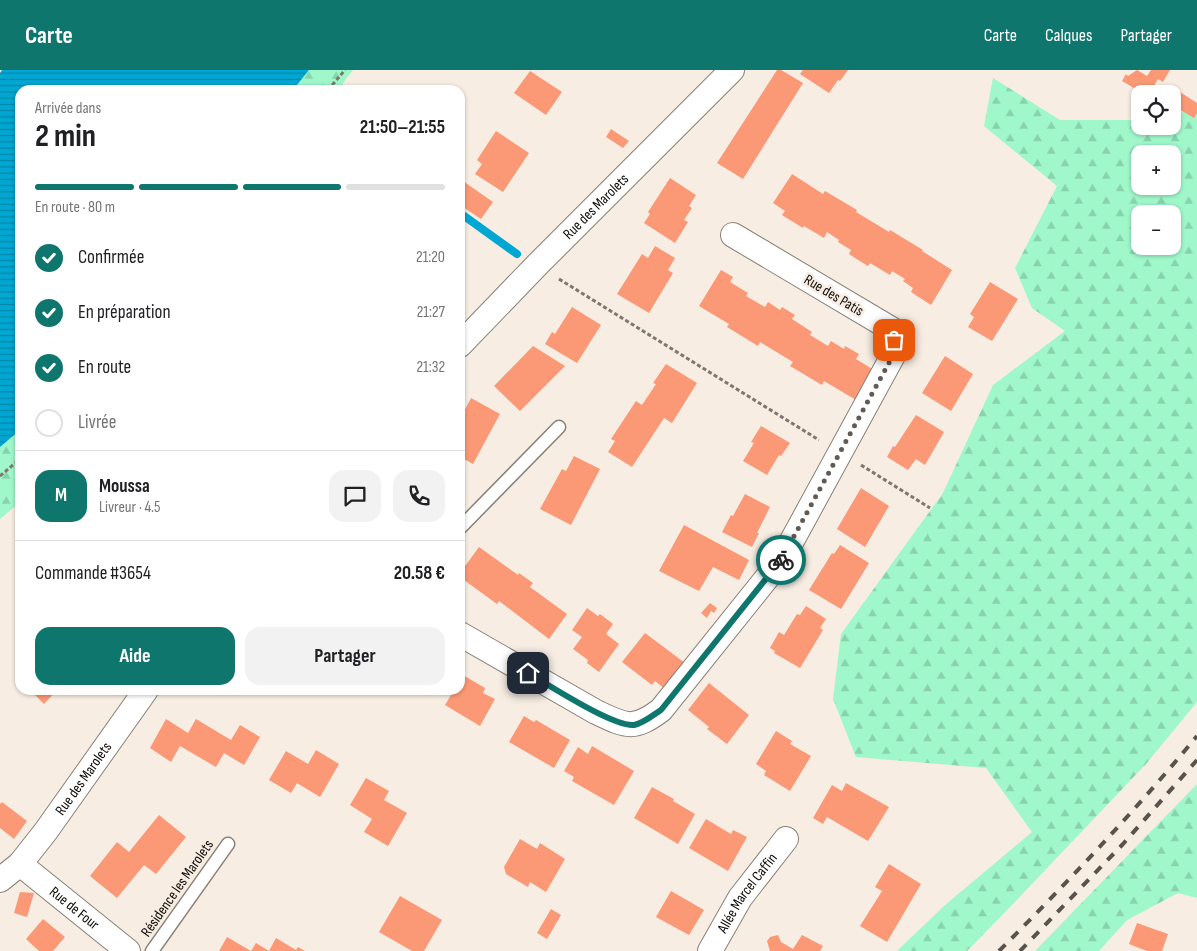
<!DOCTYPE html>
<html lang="fr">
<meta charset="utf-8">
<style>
body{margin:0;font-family:"Sofia Sans Condensed",sans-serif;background:#f2f2f2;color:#202124;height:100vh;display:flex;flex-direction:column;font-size:19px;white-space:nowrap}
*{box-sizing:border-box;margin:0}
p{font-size:16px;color:#757577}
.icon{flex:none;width:28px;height:28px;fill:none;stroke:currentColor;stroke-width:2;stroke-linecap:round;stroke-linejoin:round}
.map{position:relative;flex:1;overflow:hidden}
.panel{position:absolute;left:15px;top:15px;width:450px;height:610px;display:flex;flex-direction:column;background:#fff;border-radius:15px;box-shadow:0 1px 4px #0004}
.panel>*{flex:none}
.fabs{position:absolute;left:1131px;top:15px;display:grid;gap:10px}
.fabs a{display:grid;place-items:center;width:50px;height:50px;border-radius:10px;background:#fff;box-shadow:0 1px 4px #0004;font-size:25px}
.pin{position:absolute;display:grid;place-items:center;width:42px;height:42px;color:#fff;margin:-21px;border-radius:10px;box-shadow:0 2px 8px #0006}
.courier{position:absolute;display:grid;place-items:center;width:50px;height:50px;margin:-25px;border:4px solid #0f766e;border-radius:50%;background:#fff;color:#222;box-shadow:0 1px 6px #0007}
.headline em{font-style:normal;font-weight:700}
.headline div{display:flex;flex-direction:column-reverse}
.headline{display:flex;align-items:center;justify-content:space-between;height:85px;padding:0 20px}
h1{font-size:32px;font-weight:700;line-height:38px}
.bar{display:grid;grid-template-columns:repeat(4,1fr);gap:8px 5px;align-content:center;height:60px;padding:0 20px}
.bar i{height:6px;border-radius:4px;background:#e0e0e0}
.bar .on{background:#0f766e}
.bar p{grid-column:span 4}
.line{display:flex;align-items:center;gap:12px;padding:0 20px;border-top:1px solid #e0e0e0}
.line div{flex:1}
.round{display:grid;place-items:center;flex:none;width:52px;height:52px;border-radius:15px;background:#f2f2f2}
ol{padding:0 20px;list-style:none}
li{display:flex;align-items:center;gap:15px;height:55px}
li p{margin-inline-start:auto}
li .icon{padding:5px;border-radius:50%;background:#0f766e;color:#fff;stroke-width:4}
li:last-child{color:#757577}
li i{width:28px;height:28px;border:2px solid #e0e0e0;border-radius:50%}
.primary-button{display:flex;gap:10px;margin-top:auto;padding:10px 20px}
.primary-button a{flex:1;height:58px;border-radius:15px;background:#0f766e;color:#fff;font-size:20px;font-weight:700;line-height:58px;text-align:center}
.primary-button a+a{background:#f2f2f2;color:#202124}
header{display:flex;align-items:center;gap:30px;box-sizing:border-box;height:70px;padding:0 25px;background:#0f766e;color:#fff}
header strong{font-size:24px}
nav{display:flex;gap:28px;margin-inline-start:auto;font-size:18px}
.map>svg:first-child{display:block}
.forest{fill:url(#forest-firs);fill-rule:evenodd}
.water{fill:url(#water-rules)}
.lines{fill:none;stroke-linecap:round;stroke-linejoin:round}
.stream{stroke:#01a7d3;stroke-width:8}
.building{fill:#fb9876}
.service-casing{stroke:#898077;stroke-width:15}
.minor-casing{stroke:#898077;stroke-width:26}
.path{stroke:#7d7770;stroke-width:3;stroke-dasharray:4 2.5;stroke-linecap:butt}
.service{stroke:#fff;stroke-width:12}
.minor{stroke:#fff;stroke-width:24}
.rail{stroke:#58534d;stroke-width:4;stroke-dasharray:9 9;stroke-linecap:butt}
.done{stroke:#615b55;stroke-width:5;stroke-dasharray:0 9}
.route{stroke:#0f766e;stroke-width:6}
.labels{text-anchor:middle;stroke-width:5;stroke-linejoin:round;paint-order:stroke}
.street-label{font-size:15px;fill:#100d09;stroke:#f7ede3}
</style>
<header>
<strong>Carte</strong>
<nav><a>Carte</a><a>Calques</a><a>Partager</a></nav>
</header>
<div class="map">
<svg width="1197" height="881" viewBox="0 0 1197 881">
<defs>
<pattern id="forest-firs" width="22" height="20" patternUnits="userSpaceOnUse" patternTransform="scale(1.25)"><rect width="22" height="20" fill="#9ff7ca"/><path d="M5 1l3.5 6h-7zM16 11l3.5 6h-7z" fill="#88d3ac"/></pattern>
<pattern id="water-rules" width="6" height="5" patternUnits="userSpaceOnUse" patternTransform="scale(1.25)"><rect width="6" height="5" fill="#01a7d3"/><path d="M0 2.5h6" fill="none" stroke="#0286a9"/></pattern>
</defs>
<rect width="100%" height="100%" fill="#f7ede3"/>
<path class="forest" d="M309,0H353L346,9L339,20H293Z
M993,8L1060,50H1140V56H1172L1173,45L1197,38V632L1146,694L1012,835L967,881H897L944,836L1032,762L986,698L856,687L833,629L841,564L943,423L993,315L1065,261L1032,238L1015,198L1057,116L984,56ZM1140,84H1172V116H1140ZM1140,144H1172V176H1140Z
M20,357V432L0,449V375Z
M1197,714V828L1178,823L1127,850L1099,881H1035Z"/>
<path class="water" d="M2,0H309L293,20H20V360L0,377V3Z"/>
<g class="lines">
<path class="stream" d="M460,143L517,184"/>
</g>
<path class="building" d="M777,0H781L803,13L743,109L717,93Z
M803,0H848L840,11L838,10L829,23L800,4Z
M1137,0L1147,6L1151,0H1170L1163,12L1158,9L1149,24H1144L1122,11L1126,4L1128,6Z
M530,1L562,22L546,45L514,23Z
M1180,22L1197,33V43L1194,48L1172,35Z
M611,59L629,71L623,78L606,67Z
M496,61L529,83L503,122L475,104L482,94L477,90Z
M792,104L823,124L825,121L857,140L856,142L889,162L890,160L923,180L922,181L952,200L931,235L911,222L913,218L903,211L905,209L892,201L890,205L870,193L868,196L855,188L849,184L851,180L838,172L839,170L827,162L824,168L804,156L803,158L782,145L785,141L773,133Z
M670,108L696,125L689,136L692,138L684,150L688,152L675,173L644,153L650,144L648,142Z
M460,109L493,132L481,149L460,135Z
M655,176L675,188L668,200L673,203L649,243L617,224L642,184L648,188Z
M721,200L733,207L730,212L748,223L746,226L765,237L768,232L780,240L782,237L795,245L792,249L812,262L810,265L828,276L831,271L844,279L845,276L859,284L856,289L874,300L856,330L824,311L822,315L790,296L793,292L760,272L758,276L727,257L729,254L699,236Z
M990,212L1018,229L992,271L968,257L974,247L970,244Z
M572,237L601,255L577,293L545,274L552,262L555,264Z
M533,276L565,296L520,341L494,316Z
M945,286L973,304L951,341L922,323Z
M666,294L697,313L672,353L664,348L632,397L608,382L615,371L611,369L636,331L642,335L656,314L653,313Z
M471,328L500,344L473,394L464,389L460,396V349Z
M916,345L944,362L925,395L916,389L908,400L887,387L893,376L895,377Z
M761,356L790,373L781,386L779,385L767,405L743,391L754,373L751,372Z
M574,386L600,399L571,455L540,439L562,399L566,401Z
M861,418L889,436L865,477L837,459Z
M745,424L770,437L757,463H759L752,477L722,462L731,445L733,446Z
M684,455L749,490L739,510L713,497L699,521L659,501Z
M840,475L869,493L841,539L809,520L832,483L834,484Z
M479,477L518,505L519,503L533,513L530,517L567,544L549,569L499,531L497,534L460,507V503Z
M710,533L717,538L714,543L711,541L707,548L701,543Z
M806,536L826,549L820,558L823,560L800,598L774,583L775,581L770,578L779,562L784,565L797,544L800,545Z
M587,538L598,546L600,544L613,554L606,564L619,574L599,602L587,593L588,590L573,579L582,567L572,560Z
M645,563L685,593L665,619L655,611L652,615L622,592Z
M463,605L485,618L483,623L495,629L480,656L445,635L454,620H460V610Z
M709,613L749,645L727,674L707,659L709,657L688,640Z
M30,620H57L44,634Z
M524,646L534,652L536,650L570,670L554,698L509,672Z
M166,649L188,663L196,649L231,670L240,655L260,667L244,695L224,683L216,697L180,676L171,692L150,678Z
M776,661L792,671L790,674L811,686L790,721L764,705L766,701L756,694Z
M592,676L634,701L614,735L572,711L574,707L564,701L578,677L588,684Z
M316,680L339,694L320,727L297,713L291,723L269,710L286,681L308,694Z
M366,708L389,721L384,730L407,743L388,776L364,762L372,749L350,735Z
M846,713L889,737L868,771L827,747L823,754L813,748L832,715L842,721Z
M652,717L674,729L673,731L695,744L678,774L634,748Z
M2,732L27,751L14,769L0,758V734Z
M159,745L186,767L156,804L144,795L117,828L90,806L117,772L129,782Z
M706,749L731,764L733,760L747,767L728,801L689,778Z
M520,769L537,779L540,773L565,789L546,822L530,812L528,817L506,804L504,797Z
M889,794L921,814L887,872L860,856L882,821L875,817Z
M671,821L704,840L689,865L656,847Z
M20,822L34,823L27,847L14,843Z
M400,826L442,850L424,881H412L379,862Z
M551,839L561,845L547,869L537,863Z
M43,849L65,867L53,881H39L26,869Z
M1137,853L1168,864L1162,881H1147L1129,874Z
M778,865L781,872L793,879L802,865L823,876L820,881H770L767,871L770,867Z
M227,867L251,881H219Z
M276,868L296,880L298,877L305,881H269Z
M256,873L269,881H251Z"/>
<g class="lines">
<defs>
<path id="service" d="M460,458L559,357
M152,881L228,774"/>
<g id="minor">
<path id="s1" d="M460,275L538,194L732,0"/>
<path d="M460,564L596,642C626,656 633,661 661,640L782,489L896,280L893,260L733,165"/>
<path id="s2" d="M20,794L128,881"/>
<path id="s3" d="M0,810L20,794L46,761L146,620"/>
<path id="s4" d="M710,881L740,828L786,769"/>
</g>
</defs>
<use href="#service" class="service-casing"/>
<use href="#minor" class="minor-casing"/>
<path class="path" d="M328,20L345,0
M559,209L819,370
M861,395L930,438
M0,406L20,389"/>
<use href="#service" class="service"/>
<use href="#minor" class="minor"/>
<path class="rail" d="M999,881C1068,812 1135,741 1197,666
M1020,881L1123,774L1197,690"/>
</g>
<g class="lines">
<path class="done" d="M781,490L896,280L894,270"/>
<path class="route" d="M528,603C549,615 613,657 634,655C644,653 653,645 661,640L781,490"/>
</g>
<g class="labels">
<g class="street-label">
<text dy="5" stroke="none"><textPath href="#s1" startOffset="194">Rue des Marolets</textPath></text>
<text transform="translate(834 225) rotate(31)" y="5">Rue des Patis</text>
<text dy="5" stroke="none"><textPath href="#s3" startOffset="132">Rue des Marolets</textPath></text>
<text transform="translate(177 818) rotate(-55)" y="5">Résidence les Marolets</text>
<text dy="5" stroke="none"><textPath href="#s4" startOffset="69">Allée Marcel Caffin</textPath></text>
<text dy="5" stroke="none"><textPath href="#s2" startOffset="70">Rue de Four</textPath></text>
</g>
</g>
</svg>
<div class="fabs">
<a><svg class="icon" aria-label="locate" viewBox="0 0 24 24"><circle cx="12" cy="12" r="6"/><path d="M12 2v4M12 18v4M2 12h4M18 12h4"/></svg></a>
<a>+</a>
<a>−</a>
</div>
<div class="pin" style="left:894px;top:270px;background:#ea580c"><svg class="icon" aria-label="bag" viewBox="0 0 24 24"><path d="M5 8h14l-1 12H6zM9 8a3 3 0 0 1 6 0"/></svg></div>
<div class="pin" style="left:528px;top:603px;background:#1f2937"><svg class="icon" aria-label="home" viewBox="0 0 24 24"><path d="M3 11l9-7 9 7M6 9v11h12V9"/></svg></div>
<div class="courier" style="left:781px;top:490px"><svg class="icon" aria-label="bike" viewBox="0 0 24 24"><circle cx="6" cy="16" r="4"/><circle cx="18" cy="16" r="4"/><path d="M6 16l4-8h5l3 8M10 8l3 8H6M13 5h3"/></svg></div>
<section class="panel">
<div class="headline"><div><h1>2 min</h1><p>Arrivée dans</p></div><em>21:50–21:55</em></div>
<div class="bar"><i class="on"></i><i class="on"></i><i class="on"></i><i></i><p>En route · 80 m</p></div>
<ol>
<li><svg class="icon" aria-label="check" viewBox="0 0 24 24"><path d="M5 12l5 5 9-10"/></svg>Confirmée<p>21:20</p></li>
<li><svg class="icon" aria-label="check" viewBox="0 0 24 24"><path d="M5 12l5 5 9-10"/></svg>En préparation<p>21:27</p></li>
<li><svg class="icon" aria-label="check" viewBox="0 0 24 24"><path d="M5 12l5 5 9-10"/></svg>En route<p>21:32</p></li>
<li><i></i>Livrée</li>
</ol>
<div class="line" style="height:90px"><b class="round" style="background:#0f766e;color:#fff">M</b><div><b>Moussa</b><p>Livreur · 4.5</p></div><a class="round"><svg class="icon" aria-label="chat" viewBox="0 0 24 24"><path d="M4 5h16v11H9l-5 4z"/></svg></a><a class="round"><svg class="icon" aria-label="phone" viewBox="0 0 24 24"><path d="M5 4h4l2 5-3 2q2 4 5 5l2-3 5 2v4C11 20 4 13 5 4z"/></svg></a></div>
<div class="line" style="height:65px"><div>Commande #3654</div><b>20.58 €</b></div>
<div class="primary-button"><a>Aide</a><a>Partager</a></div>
</section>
</div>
